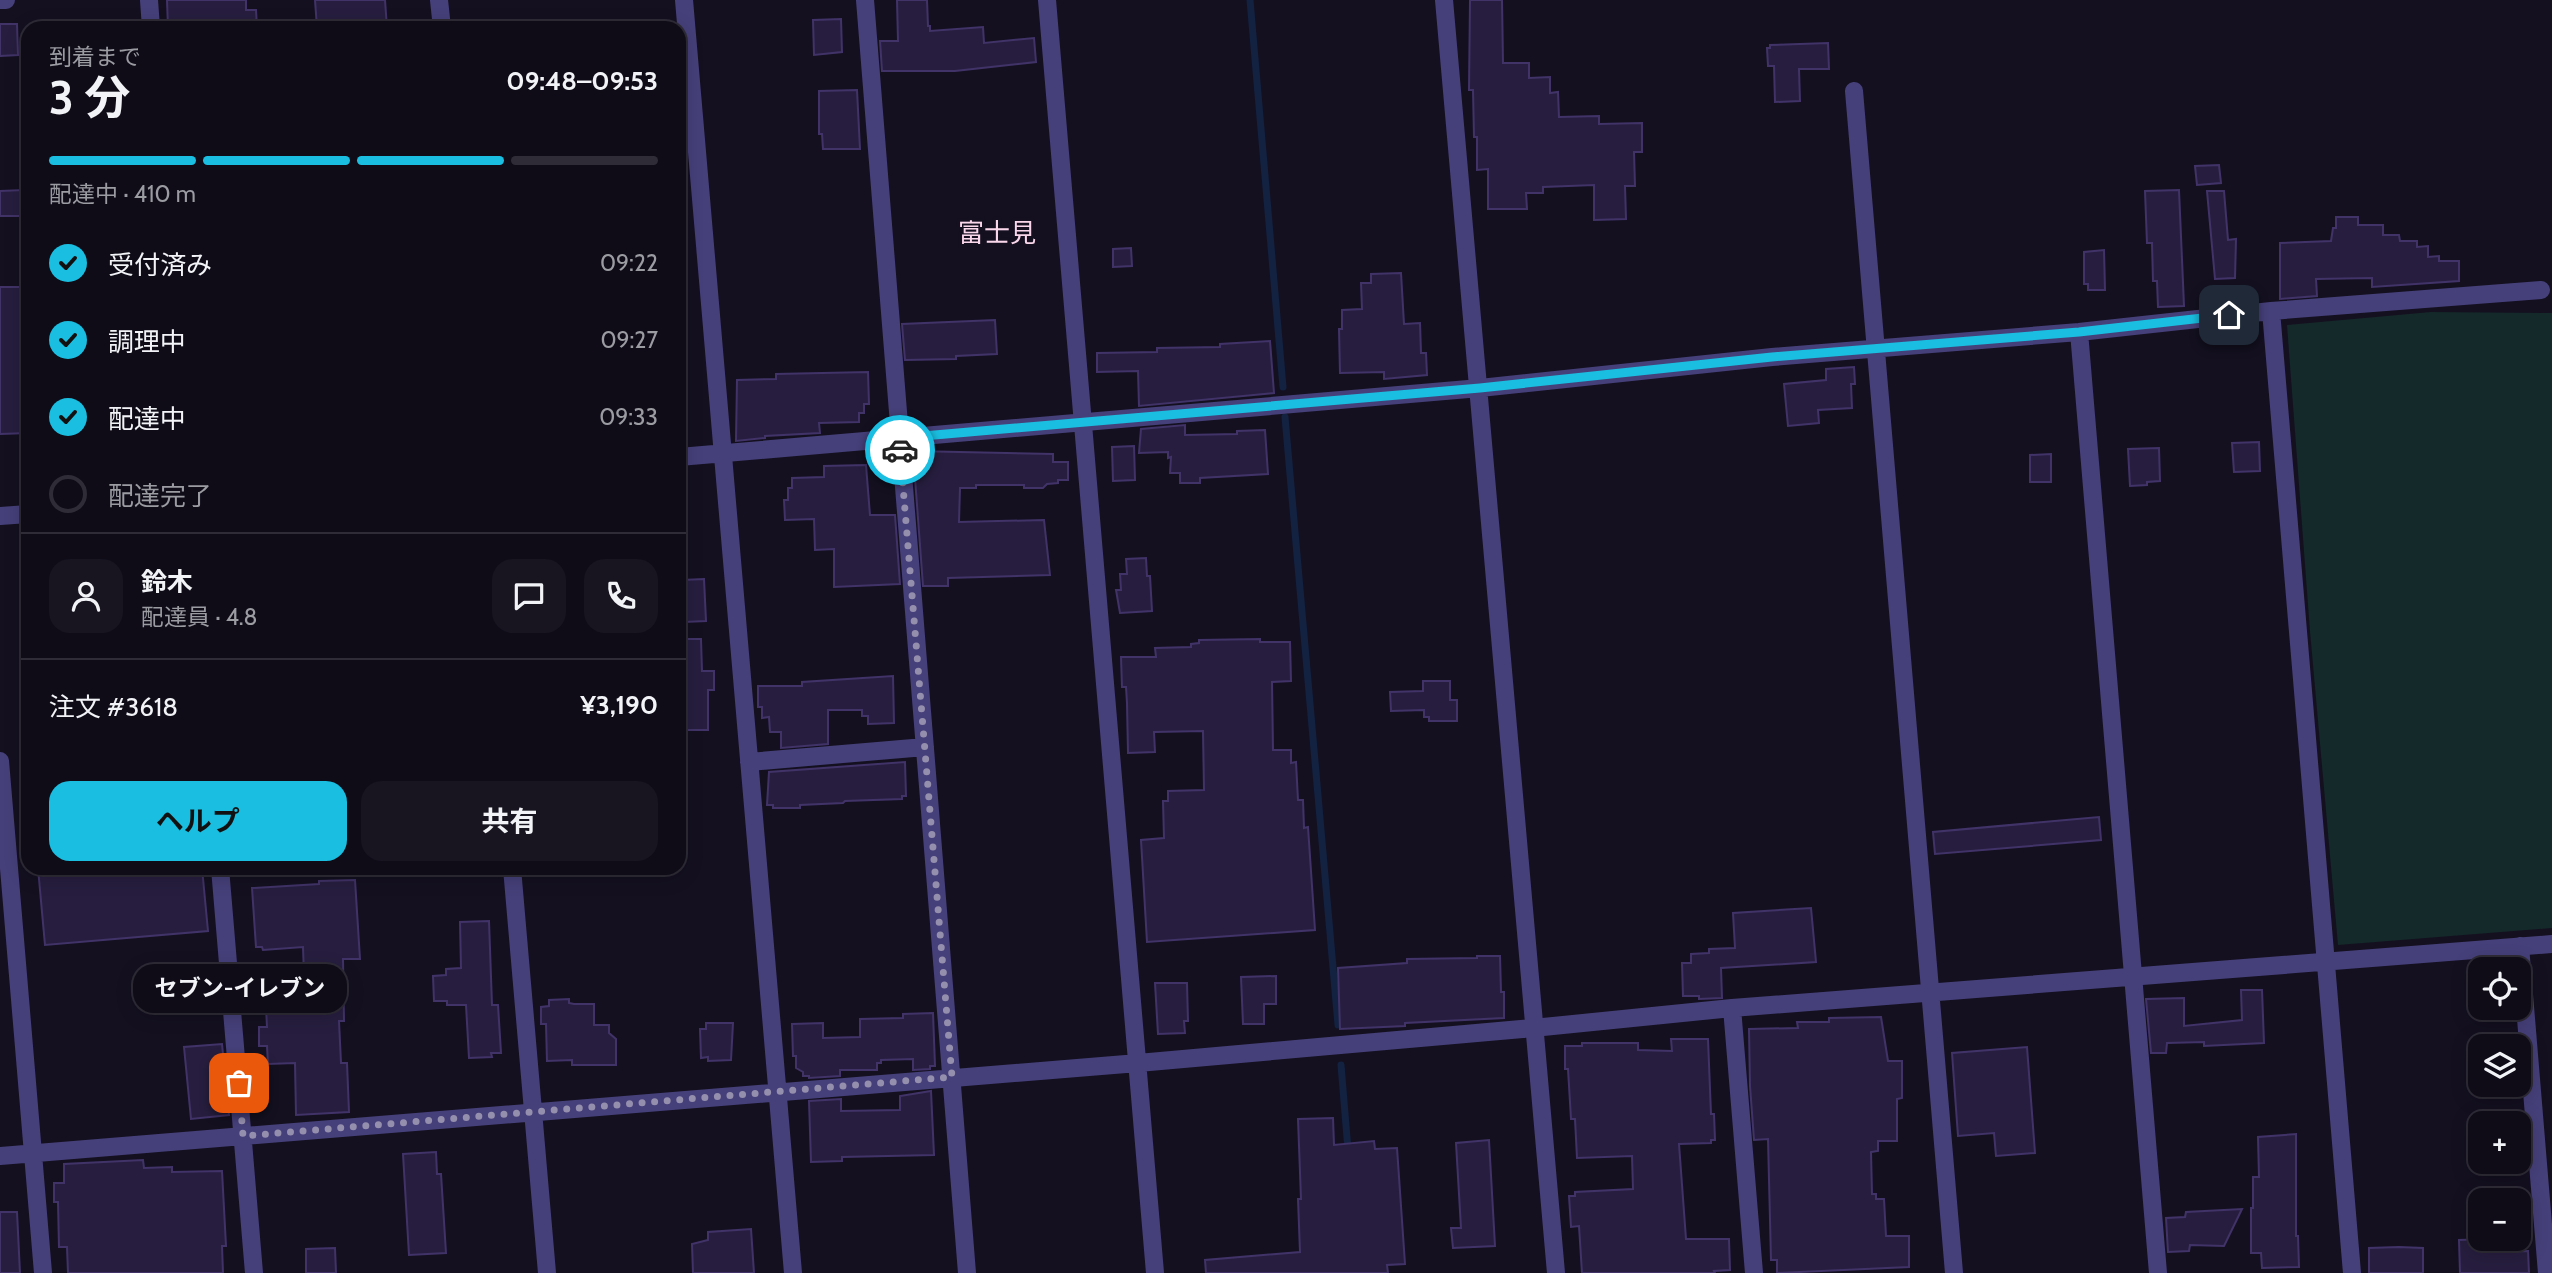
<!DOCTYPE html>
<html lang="ja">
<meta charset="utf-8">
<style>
body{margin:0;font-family:Cabin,"Noto Sans JP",sans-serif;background:#181521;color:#f1f3f6;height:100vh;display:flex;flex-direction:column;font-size:26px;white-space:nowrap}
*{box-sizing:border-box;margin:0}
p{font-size:23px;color:#9b9ba2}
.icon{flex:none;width:38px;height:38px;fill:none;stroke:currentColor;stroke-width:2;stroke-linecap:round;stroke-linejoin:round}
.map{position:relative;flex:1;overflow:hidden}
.side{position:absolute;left:21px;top:21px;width:665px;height:854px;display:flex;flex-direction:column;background:#0f0c18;border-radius:21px;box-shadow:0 4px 18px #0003,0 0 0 2px #2f2c37}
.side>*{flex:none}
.tools{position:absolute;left:2468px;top:957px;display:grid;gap:14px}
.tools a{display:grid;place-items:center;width:63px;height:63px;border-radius:14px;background:#0f0c18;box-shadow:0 4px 18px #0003,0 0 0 2px #2f2c37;font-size:35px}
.pin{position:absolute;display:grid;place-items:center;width:60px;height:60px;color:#fff;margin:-30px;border-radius:14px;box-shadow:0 4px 10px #0006}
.courier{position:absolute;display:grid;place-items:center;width:70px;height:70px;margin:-35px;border:5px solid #1abee0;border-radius:50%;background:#fff;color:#222;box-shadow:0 2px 9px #0007}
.bubble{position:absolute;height:49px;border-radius:21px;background:#0f0c18;box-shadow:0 4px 18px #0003,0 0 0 2px #2f2c37;font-size:23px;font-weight:700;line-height:49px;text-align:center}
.headline em{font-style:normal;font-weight:700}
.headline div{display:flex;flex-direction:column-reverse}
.headline{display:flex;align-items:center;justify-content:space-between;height:119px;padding:0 28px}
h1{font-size:46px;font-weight:700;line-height:52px}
.bar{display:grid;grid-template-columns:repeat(4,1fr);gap:10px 7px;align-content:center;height:84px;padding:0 28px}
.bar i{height:9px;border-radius:5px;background:#2f2c37}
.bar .current{background:#1abee0}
.bar p{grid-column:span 4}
.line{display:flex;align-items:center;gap:18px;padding:0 28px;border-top:2px solid #2f2c37}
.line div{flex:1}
.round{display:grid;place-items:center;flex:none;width:74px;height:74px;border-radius:21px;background:#181521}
ol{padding:0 28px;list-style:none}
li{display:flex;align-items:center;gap:21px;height:77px}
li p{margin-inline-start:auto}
li .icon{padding:7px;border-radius:50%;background:#1abee0;color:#111;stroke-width:4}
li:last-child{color:#9b9ba2}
li i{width:38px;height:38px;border:4px solid #2f2c37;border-radius:50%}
.button{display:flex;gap:14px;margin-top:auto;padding:14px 28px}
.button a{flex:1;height:80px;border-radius:21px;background:#1abee0;color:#111;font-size:28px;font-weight:700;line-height:80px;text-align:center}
.button a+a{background:#181521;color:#f1f3f6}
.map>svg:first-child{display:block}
.green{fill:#142929}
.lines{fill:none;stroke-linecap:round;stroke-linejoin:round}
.stream{stroke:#132241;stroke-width:7}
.building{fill:#271e3f;stroke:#413368;stroke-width:2}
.minor{stroke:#46407a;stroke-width:18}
.done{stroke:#958fae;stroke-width:7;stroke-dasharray:0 12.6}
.route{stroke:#1abee0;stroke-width:9}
.labels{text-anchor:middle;stroke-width:7;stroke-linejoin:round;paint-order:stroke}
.quarter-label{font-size:26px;fill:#fad6ea;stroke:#141020}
</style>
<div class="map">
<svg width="2552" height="1273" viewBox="0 0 2552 1273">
<rect width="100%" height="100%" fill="#141020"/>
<path class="green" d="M2431,312L2552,313V928L2338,945L2310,631L2287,325Z"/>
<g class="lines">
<path class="stream" d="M1250,0L1283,387
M1285,417L1338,1025
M1341,1065L1348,1150"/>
</g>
<path class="building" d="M167,0H246V10H256L257,28H168Z
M315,0H385L387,28H317Z
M897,0H927L928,26H930V31L983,27L984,43L1034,38L1036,62L955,71H882L880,41H898Z
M1470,0H1502L1503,63H1529V78L1550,77V93L1558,92L1559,117L1599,116V124L1642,123V152H1634L1635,186H1625L1626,219L1594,220V185L1543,187V193H1526L1527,209H1488V169L1477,170V137H1474L1473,90H1469Z
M841,19L842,52L814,55L813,20Z
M0,24H17L18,55L0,56Z
M1828,43L1829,69H1799L1800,101L1775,102L1774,66H1768L1767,48H1770V45Z
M857,90L860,149H823L822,134H819V91Z
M2219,165L2221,183L2197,185L2195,166Z
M24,190V216H0V191Z
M2179,190L2184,306L2158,307L2157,281H2153L2152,243H2147L2145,191Z
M2207,191H2224L2228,240L2236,239L2235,278L2215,279Z
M2336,217H2358V225H2383V235H2399L2400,241H2417V247L2428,246V257L2439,256V261H2459V281L2372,287V278L2316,279L2317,296L2280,299V243L2331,241L2333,228H2336Z
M1131,248L1132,266L1113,267V249Z
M2104,250L2105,290H2088V284H2084V252Z
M1401,273L1404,324L1420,323L1421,353H1426L1427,375L1384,379V372L1340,373L1339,329H1342V310L1362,309L1361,283H1371V274Z
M0,287H28V433L0,434Z
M995,320L997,354L956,356V359L905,360L902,324Z
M1270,341L1274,393L1139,406L1138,371L1097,372V353L1157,352V348L1220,347V344Z
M1854,367L1855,384H1851L1852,408L1818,410L1819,423L1788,426L1784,384L1826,380V369Z
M868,372L869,404H864V413H859V422L819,423L820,433L765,436V438L736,441L737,380L776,379V374Z
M1185,425V435L1237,434V431L1265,430L1268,474L1200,478V483H1180V473H1170L1171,457L1168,458V452L1139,453L1141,429Z
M2259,442L2260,471L2234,472L2232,443Z
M1134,446L1135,480L1113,481L1112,447Z
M2159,448L2160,481L2147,482V485L2130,486L2128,449Z
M913,451L1053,454V462H1068V480H1058V483L1047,484L1043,488H1024V485H976V488H960L959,522L1044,520L1050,575L948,578V586H923Z
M2051,454V482H2030V455Z
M866,465L870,515H895L900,584L834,587V549L815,550L814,519L785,520L784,500H788V488H792V478L824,477V466Z
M1146,558L1147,576H1150L1152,611L1120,613L1116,590H1121L1120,574H1127L1126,559Z
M704,579L706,621L684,622L682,580Z
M679,639H701L702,671H714V690H708V730H679Z
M1260,639V642H1290L1291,681L1272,682L1273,750H1291V763L1296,762L1298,800H1303L1304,828L1308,827L1315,930L1147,942L1141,840L1164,838L1163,801H1168V791L1204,790L1203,731L1154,732L1155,752L1128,753L1127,703L1126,687H1122L1121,657H1156L1155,648L1191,647V644L1199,643V640Z
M893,676L894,723L868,724V716H862V710H828V744L781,748V732H770L769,717L762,718V707H758V686H802V682Z
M1423,681H1450V700H1457V721H1429V717H1424V710L1391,711L1390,692L1423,691Z
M905,762L906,796H902V799L845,801L843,803L800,805V808H773V805H767L769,772Z
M2099,817L2101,840L1935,854L1933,832Z
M38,868H202L208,931L45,945Z
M355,880L360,959H343L344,1021H339L341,1063H347L349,1112L296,1115L295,1063L268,1064L267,1046H259V1027H267L266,1007L305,1006L303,947L263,950L262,947H256L252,888L319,884V881Z
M1811,908L1816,962L1721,968L1722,998L1699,999V996H1683L1682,963H1691V954L1709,953V949L1735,948L1733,913Z
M489,921L492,1005H498L501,1053H491L492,1057L469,1058L466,1005H447V1001H434L433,976L446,975V969L461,968L460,922Z
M1477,956H1500L1501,992H1504V1018L1405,1023V1026L1340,1029L1338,968L1407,963V959L1477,958Z
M1276,976V1004H1264V1024H1243L1241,977Z
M1155,983H1187L1188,1021H1184L1185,1033L1158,1034Z
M2241,990H2262L2264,1043L2204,1046V1042L2167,1043L2166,1053H2151L2146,999L2184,998V1026L2242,1020Z
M569,999V1003L574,1004H594V1025H609V1033L616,1039V1065H572V1060L547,1061L546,1024H541V1007L549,1006V1000Z
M933,1013L935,1066H930V1069L913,1070V1059L881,1060V1063H877V1070H840V1076L809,1078V1076H803V1072L796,1068V1056H793L792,1024L823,1023V1038L860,1037V1019L903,1018V1014Z
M1881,1017L1888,1061H1902V1098L1897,1099V1141H1878V1151L1871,1152L1872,1194H1876V1199H1884L1886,1236H1909V1267L1777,1273V1260H1771L1768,1139L1754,1140L1750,1086L1749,1029L1798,1028L1797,1022H1829V1018Z
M706,1023H733L731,1060L708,1061V1057L701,1058L700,1029H706Z
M1671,1039H1708L1711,1114H1714L1715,1140H1711V1143L1679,1144L1686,1239H1729L1730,1270L1714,1271L1715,1273H1582L1579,1226L1571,1227L1569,1196H1575V1192L1633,1189L1632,1156L1577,1158L1575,1119H1571L1568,1069H1565V1046H1582V1043H1638V1050L1672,1051Z
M222,1044L229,1115L191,1119L184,1047Z
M2027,1047L2035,1153L1996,1156L1994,1133L1958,1136L1952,1053Z
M931,1091L934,1155L842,1157V1161L811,1162L809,1101L841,1099V1111L900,1110V1096Z
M1333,1118L1334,1145L1374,1141L1375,1149L1397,1148L1405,1264L1387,1265L1388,1273H1206L1205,1260L1300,1252L1298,1199H1301L1298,1119Z
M2296,1134V1236H2298L2299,1267L2262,1268L2261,1253H2251V1208H2253V1177H2259L2258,1137Z
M1489,1140L1495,1246L1453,1248L1451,1228H1461L1456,1143Z
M436,1152L437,1174H441L446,1253L409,1255L403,1154Z
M143,1160L144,1168L172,1167V1172L222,1171L226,1246H222L223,1273H68L67,1247H59L58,1202H54V1183H64V1164Z
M2242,1209L2224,1246L2190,1245L2189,1251L2168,1252L2166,1218L2185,1217L2186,1212Z
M0,1212H17L20,1273H0Z
M751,1229L754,1273H693L692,1244L708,1240V1232Z
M2487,1239V1252L2528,1251L2529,1273H2460L2459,1240Z
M2399,1247L2423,1248V1273H2369V1248Z
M335,1248L336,1273H306V1249Z"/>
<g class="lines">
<path class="minor" d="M0,0H6
M149,0L151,28
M439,0L442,28
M684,0L793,1273
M865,0L967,1273
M1047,0L1155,1273
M1444,0C1484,424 1516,849 1556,1273
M1854,91L1954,1273
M2271,311L2352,1273
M2079,332L2158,1273
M679,457L1480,388L1772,357L2079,332L2271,311L2541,290
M0,516L28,514
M0,761L43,1273
M749,762L925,747
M220,868L254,1273
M512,868L547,1273
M2520,946L2547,1273
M1732,1008L1754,1273
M0,1156L1138,1063L1533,1028L1732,1008L2552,944"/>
</g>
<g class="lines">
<path class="done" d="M239,1083L243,1136L952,1077L900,450"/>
<path class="route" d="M900,450V438L1480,388L1772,357L2079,332L2229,315"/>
</g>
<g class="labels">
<g class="quarter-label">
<text x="997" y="242">富士見</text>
</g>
</g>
</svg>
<div class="tools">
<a><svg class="icon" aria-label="locate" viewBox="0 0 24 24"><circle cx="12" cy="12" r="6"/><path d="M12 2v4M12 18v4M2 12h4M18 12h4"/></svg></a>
<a><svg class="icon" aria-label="layers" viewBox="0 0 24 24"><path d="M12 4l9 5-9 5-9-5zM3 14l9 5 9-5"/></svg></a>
<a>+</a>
<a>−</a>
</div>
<div class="pin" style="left:239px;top:1083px;background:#ea580c"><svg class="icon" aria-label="bag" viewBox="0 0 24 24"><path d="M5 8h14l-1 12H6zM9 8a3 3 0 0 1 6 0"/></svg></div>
<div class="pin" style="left:2229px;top:315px;background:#1f2937"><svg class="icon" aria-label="home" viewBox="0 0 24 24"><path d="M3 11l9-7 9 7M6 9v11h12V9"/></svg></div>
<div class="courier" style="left:900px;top:450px"><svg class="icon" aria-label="car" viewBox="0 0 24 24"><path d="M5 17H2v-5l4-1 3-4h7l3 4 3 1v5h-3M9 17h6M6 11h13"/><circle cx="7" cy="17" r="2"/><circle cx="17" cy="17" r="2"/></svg></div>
<div class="bubble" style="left:133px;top:964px;width:214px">セブン-イレブン</div>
<section class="side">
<div class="headline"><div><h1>3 分</h1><p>到着まで</p></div><em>09:48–09:53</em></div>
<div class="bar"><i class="current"></i><i class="current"></i><i class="current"></i><i></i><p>配達中 · 410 m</p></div>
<ol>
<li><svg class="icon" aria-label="check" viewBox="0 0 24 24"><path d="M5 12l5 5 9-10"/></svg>受付済み<p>09:22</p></li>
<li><svg class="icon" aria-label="check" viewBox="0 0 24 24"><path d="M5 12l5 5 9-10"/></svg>調理中<p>09:27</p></li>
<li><svg class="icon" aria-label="check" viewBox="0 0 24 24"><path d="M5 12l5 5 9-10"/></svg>配達中<p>09:33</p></li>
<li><i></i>配達完了</li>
</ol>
<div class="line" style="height:126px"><a class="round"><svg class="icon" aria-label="person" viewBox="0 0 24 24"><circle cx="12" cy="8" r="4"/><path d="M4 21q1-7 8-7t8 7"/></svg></a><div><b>鈴木</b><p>配達員 · 4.8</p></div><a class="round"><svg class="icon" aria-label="chat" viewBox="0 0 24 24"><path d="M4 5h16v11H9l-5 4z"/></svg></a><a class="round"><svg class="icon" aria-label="phone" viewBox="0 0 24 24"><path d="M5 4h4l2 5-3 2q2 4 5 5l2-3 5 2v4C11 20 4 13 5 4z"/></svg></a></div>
<div class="line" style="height:91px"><div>注文 #3618</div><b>¥3,190</b></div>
<div class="button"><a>ヘルプ</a><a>共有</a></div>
</section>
</div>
